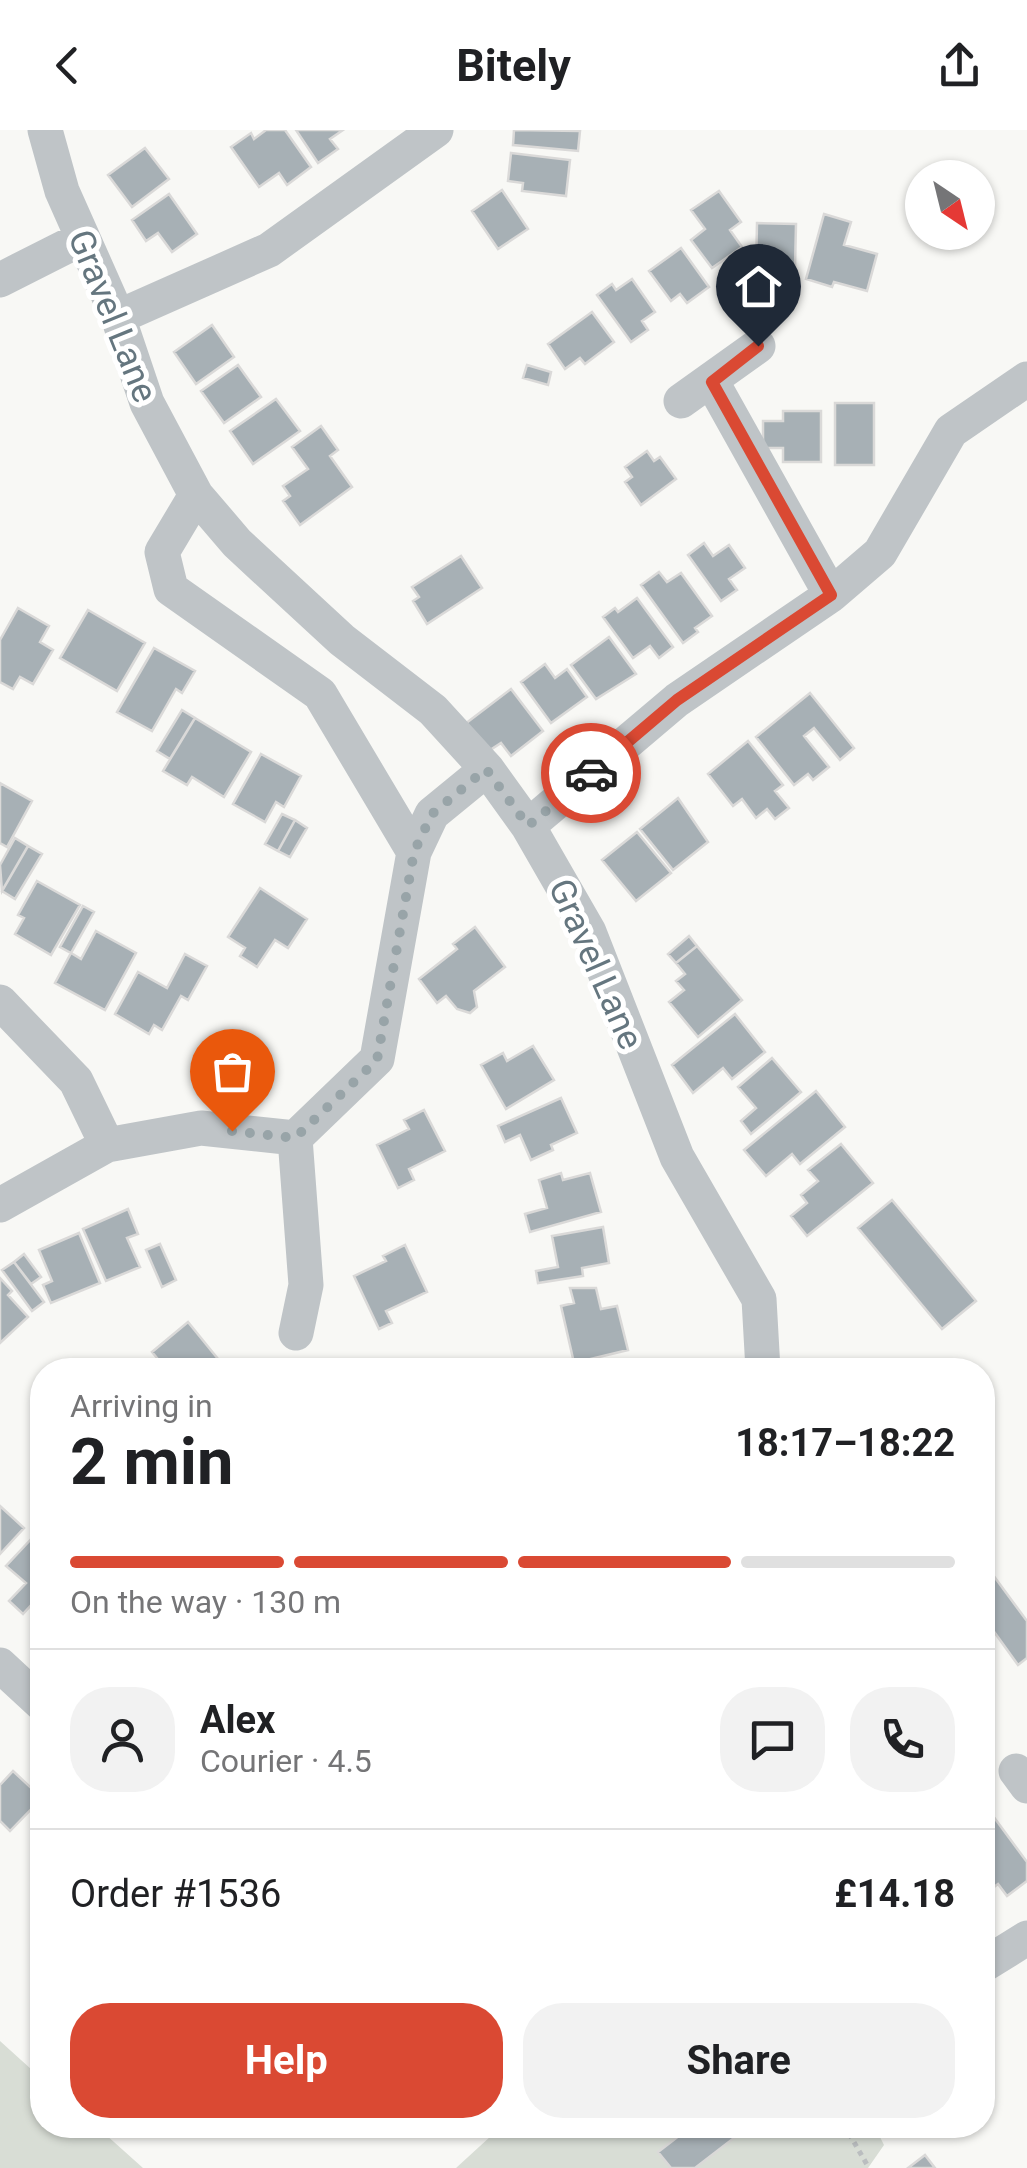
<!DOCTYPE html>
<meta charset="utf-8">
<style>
body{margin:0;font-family:Roboto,sans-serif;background:#f2f2f2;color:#202124;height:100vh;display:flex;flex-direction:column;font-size:38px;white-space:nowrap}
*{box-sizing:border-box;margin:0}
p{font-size:32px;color:#757577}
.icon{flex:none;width:55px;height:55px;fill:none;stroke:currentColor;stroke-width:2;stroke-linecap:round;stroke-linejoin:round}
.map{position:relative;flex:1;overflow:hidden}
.sheet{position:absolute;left:30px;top:1228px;width:965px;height:780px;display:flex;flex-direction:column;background:#fff;border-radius:40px;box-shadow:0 2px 8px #0004}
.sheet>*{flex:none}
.needle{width:65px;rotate:145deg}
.buttons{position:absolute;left:905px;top:30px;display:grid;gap:20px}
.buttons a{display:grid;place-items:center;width:90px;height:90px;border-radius:50%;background:#fff;box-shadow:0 2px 8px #0004;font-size:50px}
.pin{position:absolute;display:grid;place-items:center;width:85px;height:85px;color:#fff;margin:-102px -42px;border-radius:50% 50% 50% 0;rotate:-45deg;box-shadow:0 0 10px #0007}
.pin .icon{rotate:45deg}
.courier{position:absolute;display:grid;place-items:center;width:100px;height:100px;margin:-50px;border:8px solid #da4933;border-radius:50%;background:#fff;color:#222;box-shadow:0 2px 12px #0007}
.overview em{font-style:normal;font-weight:700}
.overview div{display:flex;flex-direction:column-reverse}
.overview{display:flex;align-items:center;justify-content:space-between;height:170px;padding:0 40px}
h1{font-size:65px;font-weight:700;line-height:75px}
.bar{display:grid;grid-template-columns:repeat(4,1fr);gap:15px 10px;align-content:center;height:120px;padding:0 40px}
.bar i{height:12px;border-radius:8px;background:#e0e0e0}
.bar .on{background:#da4933}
.bar p{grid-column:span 4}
.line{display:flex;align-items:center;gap:25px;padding:0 40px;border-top:2px solid #e0e0e0}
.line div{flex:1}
.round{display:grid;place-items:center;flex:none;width:105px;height:105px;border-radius:40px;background:#f2f2f2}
.cta{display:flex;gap:20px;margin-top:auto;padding:20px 40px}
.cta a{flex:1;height:115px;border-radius:40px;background:#da4933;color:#fff;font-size:40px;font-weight:700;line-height:115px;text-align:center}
.cta a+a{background:#f2f2f2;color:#202124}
header{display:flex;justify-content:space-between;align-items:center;height:130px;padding:0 40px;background:#fff;font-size:45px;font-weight:700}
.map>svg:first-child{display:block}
.green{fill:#d8ddd5}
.building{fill:#a7b0b5;stroke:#dad9d8;stroke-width:2.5}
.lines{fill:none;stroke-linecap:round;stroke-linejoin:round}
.path{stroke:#babdbf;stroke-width:5;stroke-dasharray:5 5;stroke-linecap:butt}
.minor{stroke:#bfc4c7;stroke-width:35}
.done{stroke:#98a4a8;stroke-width:10;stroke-dasharray:0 18}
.route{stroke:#da4933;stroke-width:12}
.labels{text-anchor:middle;stroke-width:10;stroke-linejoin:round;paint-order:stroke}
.street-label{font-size:35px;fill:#65767f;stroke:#fff}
</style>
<header><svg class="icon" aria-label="back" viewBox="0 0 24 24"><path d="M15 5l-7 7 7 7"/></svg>Bitely<svg class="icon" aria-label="share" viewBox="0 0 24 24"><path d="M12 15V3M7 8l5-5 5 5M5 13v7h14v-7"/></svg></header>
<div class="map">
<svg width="1027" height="2038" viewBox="0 0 1027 2038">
<rect width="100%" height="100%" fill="#f8f8f5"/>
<path class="green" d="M0,1911L42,1949V1995H95L143,2038H0Z
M503,1995H874L884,2015L868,2038H456Z"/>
<path class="building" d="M266,0H285L311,37L287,55L279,43L259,57L231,17L251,3L254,9Z
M296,0H343L330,9L338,19L318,33Z
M514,0L580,1L578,21L513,15Z
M145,18L169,49L132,77L108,45Z
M511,23L570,30L566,66L522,61L523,53L508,51Z
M502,60L528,99L498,119L472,81Z
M719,61L741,92L730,100L742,117L712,138L691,110L705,99L691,80Z
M169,64L197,104L172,122L158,103L146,111L132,90Z
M824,84L851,92L844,115L877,124L867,161L834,152L832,157L806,149Z
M757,93L796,94L795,139H756Z
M681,118L709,157L687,173L680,164L671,171L649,141Z
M632,149L655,182L642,191L648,200L631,212L597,165L612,154L616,160Z
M592,182L614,212L585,234L580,228L565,239L548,214Z
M212,195L234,227L196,254L174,222Z
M238,235L261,267L224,293L201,261Z
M527,235L551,242L548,255L523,248Z
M276,269L300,301L253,334L230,301Z
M835,273H874V335H835Z
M783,281H821V332H783V318H763V291H783Z
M321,296L338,320L330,326L352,357L300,395L283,371L290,366L283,356L308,339L292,317Z
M647,321L654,331L660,327L676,349L641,375L625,352L632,347L625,337Z
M704,413L713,426L729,415L745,438L729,449L737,460L721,471L688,425Z
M461,426L482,458L427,494L413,471L419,467L412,457Z
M659,442L667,452L681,443L712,486L695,498L698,502L683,513L641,455Z
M637,468L673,517L659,528L650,516L633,528L603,487L615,478L618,482Z
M18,478L49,496L40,512L53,520L33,554L20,547L13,559L0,552V510Z
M88,480L145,513L117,561L60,528Z
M609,507L636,544L596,569L571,535Z
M154,518L195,541L182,563L176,559L152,601L117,582Z
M545,534L555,548L567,539L587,567L551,593L521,552Z
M511,559L543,601L511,626L501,613L487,622L465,594Z
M810,563L854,618L840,630L814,598L804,606L829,637L813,650L808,644L794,655L756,607Z
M182,580L195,588L170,629L157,621Z
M195,588L251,622L224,667L192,647L187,655L163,641Z
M748,611L783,655L775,661L789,678L775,689L767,679L756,688L742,669L733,676L708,644Z
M261,624L301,646L284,677L276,672L265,692L233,674Z
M0,653L32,671L7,717L0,713Z
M678,668L708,712L673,740L640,699Z
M282,684L295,690L278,721L265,714Z
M295,690L307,698L290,727L278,721Z
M637,702L671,743L636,771L602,730Z
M15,708L28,716L2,761L0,735Z
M28,716L42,724L15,769L2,761Z
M37,751L80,775L51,825L15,804L24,788L18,785Z
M260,758L307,789L288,818L275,810L257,837L240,826L245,818L228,807Z
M83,776L94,782L71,823L60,817Z
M475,797L505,837L474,861L477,877L470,883L457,879L446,866L437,873L419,849L457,819L453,814Z
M96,801L136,823L105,880L55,853L71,823L81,829Z
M689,806L697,816L676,833L668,824Z
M697,816L742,870L698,907L669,872L684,860L676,851L685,844L676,833Z
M185,824L207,836L188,870L181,866L162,900L154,895L149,904L115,884L138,842L167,858Z
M735,884L765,922L732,949L723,938L693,963L672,935Z
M533,916L554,950L506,979L481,935L503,923L507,931Z
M772,928L801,962L751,1004L741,991L756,978L738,957Z
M816,961L845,997L800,1034L792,1024L766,1046L744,1020Z
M561,968L577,1003L551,1015L553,1020L531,1030L520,1005L505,1012L498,996Z
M424,980L445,1021L409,1039L414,1050L398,1058L377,1015L409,999L404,990Z
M841,1014L873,1053L807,1106L791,1086L807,1073L801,1065L818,1051L808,1040Z
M561,1043L563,1050L590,1043L601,1082L530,1102L525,1084L547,1078L539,1050Z
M892,1070L976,1171L942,1199L858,1098Z
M128,1079L138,1104L127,1108L140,1137L106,1151L83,1099Z
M603,1097L609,1133L582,1138L583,1146L538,1153L536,1141L558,1137L552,1106Z
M79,1103L100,1153L51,1173L43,1155L52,1151L39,1120Z
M160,1114L176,1150L162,1157L146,1120Z
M405,1115L427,1162L386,1181L392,1193L379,1199L354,1146L386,1131L383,1126Z
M24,1124L41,1147L31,1154L14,1132Z
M14,1132L44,1172L32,1181L2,1140Z
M0,1148L12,1161L8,1165L28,1187L0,1213Z
M570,1158H596L601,1179L617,1176L628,1220L574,1233L561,1176L574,1173Z
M188,1192L227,1240H167L152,1222Z
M630,1232L632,1240H594Z
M0,1376L24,1398L0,1424Z
M34,1406L42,1414V1463L23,1484L9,1471L26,1453L6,1436Z
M982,1430L1027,1491V1528L1018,1535L982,1485Z
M13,1641L42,1668L10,1701L0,1691V1655Z
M982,1671L1027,1732V1751L1007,1766L998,1754L982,1766Z
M693,1995H745L747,1998L695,2038H671L658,2022Z
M925,2025L935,2038H908Z"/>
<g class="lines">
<path class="path" d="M844,1995L869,2038"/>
<path class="minor" d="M45,0L62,61L118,187L147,273L196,365L237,413L342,510L433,580L487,639L528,696L589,802L677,1027L759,1169L763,1240
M0,150L81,109
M118,187L269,120L436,0
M712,252L831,465
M681,271L758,216
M196,365L162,422L171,459L320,564L414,722
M528,696L677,570L831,465L880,423L951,301L1027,249
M0,872L76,951L107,1015
M295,1008L306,1155L296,1203
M0,1075L107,1015L201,998L295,1008L377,929L414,722L432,684L487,639
M0,1535L42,1574
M1016,1641L1027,1656
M982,1836L1027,1808"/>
</g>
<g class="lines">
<path class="done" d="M232,1001L295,1008L377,930L414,722L432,684L486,639L528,696L591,643"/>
<path class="route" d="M591,643L677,570L831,465L712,252L758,216"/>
</g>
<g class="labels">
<g class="street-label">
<text transform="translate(113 186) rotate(68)" y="12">Gravel Lane</text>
<text transform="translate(596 834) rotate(66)" y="12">Gravel Lane</text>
</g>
</g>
</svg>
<div class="buttons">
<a><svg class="needle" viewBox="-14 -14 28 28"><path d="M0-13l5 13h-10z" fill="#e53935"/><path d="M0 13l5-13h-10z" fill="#757577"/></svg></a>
</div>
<div class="pin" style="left:232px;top:1001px;background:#ea580c"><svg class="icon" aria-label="bag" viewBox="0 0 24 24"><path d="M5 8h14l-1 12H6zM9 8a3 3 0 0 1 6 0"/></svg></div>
<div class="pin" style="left:758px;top:216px;background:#1f2937"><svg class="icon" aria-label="home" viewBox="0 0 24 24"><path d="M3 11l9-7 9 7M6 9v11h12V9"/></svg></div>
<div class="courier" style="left:591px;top:643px"><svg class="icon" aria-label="car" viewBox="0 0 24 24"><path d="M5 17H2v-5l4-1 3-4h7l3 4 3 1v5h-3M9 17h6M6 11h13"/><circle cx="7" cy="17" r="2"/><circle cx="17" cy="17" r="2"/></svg></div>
<section class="sheet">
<div class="overview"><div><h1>2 min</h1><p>Arriving in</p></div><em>18:17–18:22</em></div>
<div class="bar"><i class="on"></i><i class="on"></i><i class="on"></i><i></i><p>On the way · 130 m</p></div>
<div class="line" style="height:180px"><a class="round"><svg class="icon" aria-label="person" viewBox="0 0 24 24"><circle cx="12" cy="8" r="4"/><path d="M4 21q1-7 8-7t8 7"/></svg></a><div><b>Alex</b><p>Courier · 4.5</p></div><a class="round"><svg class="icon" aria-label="chat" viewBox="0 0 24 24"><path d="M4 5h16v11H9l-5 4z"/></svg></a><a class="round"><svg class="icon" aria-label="phone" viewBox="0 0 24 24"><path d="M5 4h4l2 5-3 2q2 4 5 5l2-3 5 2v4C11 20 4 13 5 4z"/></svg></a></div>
<div class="line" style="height:130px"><div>Order #1536</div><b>£14.18</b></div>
<div class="cta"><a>Help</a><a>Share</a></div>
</section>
</div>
